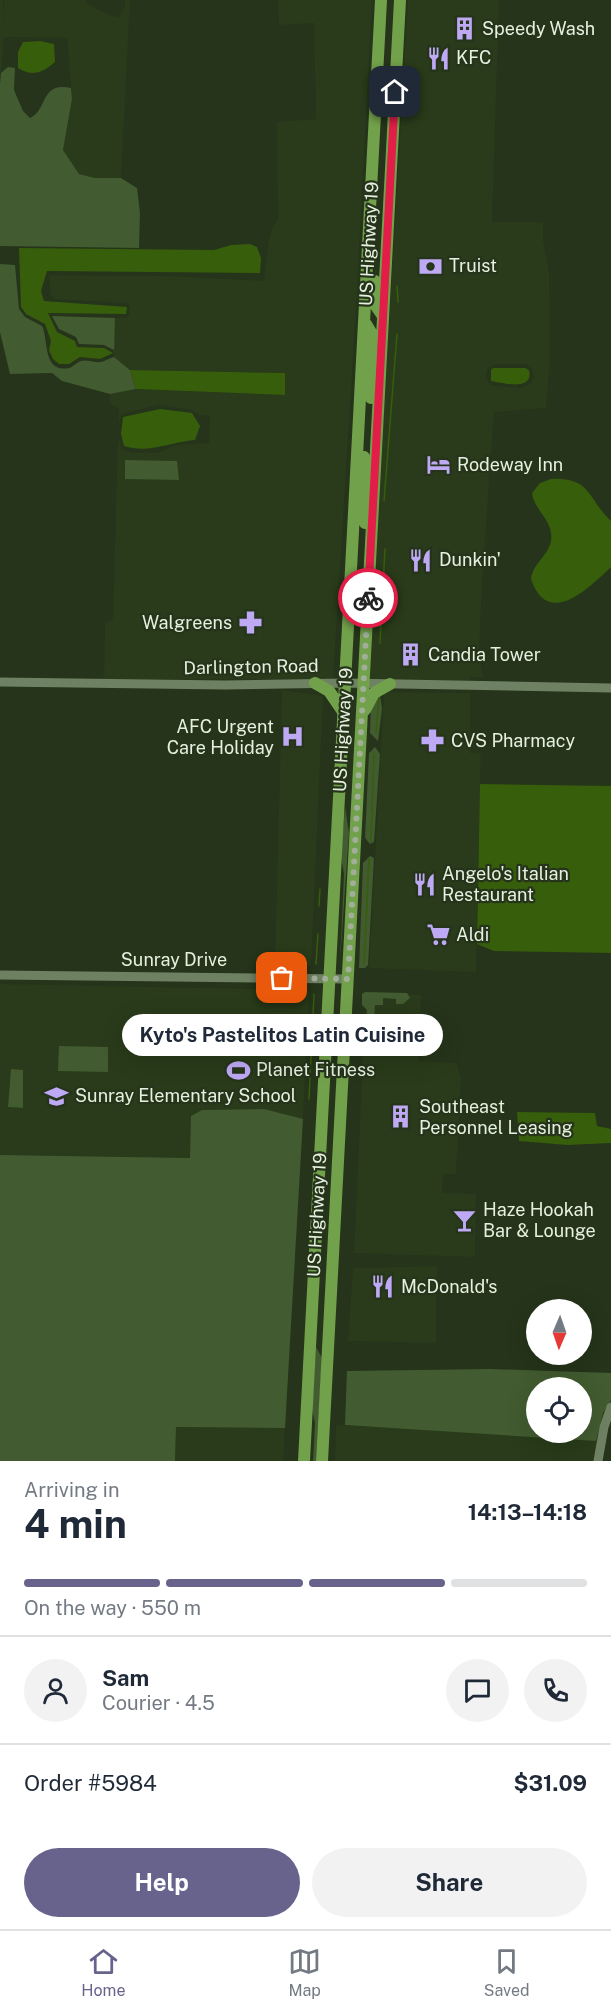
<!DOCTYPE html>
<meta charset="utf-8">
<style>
body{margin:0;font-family:"Public Sans",sans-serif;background:#f2f2f3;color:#1f2937;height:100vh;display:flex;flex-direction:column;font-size:22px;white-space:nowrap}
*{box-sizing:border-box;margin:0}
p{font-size:20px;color:#747a83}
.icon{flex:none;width:33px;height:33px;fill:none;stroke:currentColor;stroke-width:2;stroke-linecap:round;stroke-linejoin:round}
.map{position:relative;height:1461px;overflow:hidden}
.panel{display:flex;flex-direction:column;background:#fff;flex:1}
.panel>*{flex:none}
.needle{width:39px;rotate:182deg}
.controls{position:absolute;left:526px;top:1299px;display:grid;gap:12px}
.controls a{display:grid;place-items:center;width:66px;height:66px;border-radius:50%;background:#fff;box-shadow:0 6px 24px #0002;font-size:30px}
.pin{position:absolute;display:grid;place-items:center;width:51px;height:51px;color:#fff;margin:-26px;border-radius:12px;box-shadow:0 3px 9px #0006}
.courier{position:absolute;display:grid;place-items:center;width:60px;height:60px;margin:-30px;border:4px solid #e11d48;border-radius:50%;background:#fff;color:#222;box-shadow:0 2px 8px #0007}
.bubble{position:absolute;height:42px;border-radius:21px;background:#fff;box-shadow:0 6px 24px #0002;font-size:20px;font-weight:700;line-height:42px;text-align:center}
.head em{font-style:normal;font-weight:700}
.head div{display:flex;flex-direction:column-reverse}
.head{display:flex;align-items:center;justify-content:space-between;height:102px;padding:0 24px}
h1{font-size:39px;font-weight:700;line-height:45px}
.bar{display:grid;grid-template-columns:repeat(4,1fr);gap:9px 6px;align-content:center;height:72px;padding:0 24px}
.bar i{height:8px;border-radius:4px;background:#e0e1e3}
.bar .active{background:#67638c}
.bar p{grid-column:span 4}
.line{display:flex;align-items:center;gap:15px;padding:0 24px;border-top:2px solid #e0e1e3}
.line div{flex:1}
.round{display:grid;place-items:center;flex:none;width:63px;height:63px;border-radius:32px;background:#f2f2f3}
.action{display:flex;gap:12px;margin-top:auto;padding:12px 24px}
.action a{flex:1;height:69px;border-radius:36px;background:#67638c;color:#fff;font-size:24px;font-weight:700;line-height:69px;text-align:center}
.action a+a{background:#f2f2f3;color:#1f2937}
.dock{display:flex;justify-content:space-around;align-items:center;height:84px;border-top:2px solid #e0e1e3;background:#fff;font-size:16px;color:#747a83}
.dock a{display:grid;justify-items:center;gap:3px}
.dock .active{color:#67638c}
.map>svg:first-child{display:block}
.built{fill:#293b1a;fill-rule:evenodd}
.green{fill:#425b30;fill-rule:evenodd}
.water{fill:#365e0b}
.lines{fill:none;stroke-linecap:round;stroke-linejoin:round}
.stream{stroke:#365e0b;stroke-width:1.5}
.tertiary{stroke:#6f8163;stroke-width:9}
.trunk{stroke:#72a14b;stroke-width:12}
.done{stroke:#a2ae9a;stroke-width:6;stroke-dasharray:0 10.8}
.route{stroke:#e11d48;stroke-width:8}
.labels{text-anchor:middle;stroke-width:4.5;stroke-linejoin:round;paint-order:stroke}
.poi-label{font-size:18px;fill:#e6f0df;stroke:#25341a;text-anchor:start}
.street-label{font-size:18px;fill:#e6f0df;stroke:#25341a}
</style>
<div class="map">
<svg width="611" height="1461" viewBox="0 0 611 1461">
<rect width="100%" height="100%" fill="#25341a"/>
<path class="built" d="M0,0H3V24L4,0H86L88,4L109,15L119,17L125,7V0H130L121,178H95L79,174L63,150L72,99L67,38L4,37L0,84Z
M278,0H372L356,310L333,679L104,680L105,622H110L113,618L118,438L123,450L132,453H157L175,445L209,443L210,415H199L192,410L159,405L122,414L119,423V409L110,403V394L136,389L284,395L285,373L130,370L114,357L115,318H126L129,314L130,307L127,303L55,299L51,296L49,275L172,276L264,281L268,244L272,228L278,219L277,122L316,119L314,23L279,25Z
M408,0H499L492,222H543V240L549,272L550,359L546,408L494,412L482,581L479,656L483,677H471L470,682L368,680ZM494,364H525L532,369L534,378L530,384L521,388L490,385L486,377L487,370Z
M282,690L323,696L311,966L275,964Z
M384,692L470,693V753L481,754L476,972L369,968Z
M0,984L309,990L303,1119L191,1117V1158L0,1155Z
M366,992L421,995L418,1061L456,1063L461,1079L456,1174H443L442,1193L476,1194L475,1257L354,1253Z
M437,1266L436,1343L348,1341L353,1268Z
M336,1425L426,1429L599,1441L595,1461H335Z
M176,1427L285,1428L283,1461H175Z"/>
<path class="green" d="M8,67L15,68L14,90L23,111L30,118C48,110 40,81 71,88L72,99L63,150L79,174L95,178H121L137,188L140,213L139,248L0,246V84L1,73Z
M0,264L15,265L19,309L25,317L42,326C49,340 42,373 69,368C73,367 77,362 81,361C87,359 94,363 101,362C105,361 110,358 114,357V350L104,345L79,344L76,337L59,329L52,316L115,318L114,357L130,370L136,389L110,394L62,381L52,373L10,374L0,332Z
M125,460L177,461L179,480L125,479Z
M380,695L382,709L378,741L370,733L371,703Z
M375,747L380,754L374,842L370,844L365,838L369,753Z
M345,807L349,833L340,962L344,874L341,857Z
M370,856L374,858L368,965L365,968H359L363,863Z
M365,992L407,993L410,998L403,1004H396V999L383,998V1005H375L374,1023L380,1026L362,1033L366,1027L367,1010L362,1005V994Z
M59,1046L108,1047V1072L58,1071Z
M11,1069L23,1070V1108L8,1107Z
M264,1109L303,1119L285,1428L176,1427L175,1461H0V1155L190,1158L191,1116L202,1110Z
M316,1347L322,1358L316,1461H313L315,1423L312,1409Z
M490,1369L611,1373V1400L603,1413L596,1441L345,1425L347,1371ZM537,1388H582V1432H537Z"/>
<path class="water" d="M40,41L54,44L55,62C42,73 33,77 18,68V52L23,42Z
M250,244L257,247L261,258L260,273L47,271L41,291L44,301L127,307L126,314L48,313L57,332L75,341L77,347L104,348L113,353L100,359L80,357L69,364H59L53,359L49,350L51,341L45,324L26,314L21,307L19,248L214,250L231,245Z
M493,368H525L529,370C534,392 503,383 491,381V370Z
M130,370L285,373V395L136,389Z
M160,409L192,413L200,426L195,440C170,442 149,454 124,446L121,434L123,417Z
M551,479C591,477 587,498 611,521V567C589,588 548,629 531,579C533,563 548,556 551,541C554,520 534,511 532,493L540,483Z
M480,784L611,786V953L494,951L477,944Z
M517,1112L595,1113L597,1126L611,1129V1143L567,1145L519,1141Z"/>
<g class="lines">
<path class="stream" d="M397,286L398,302
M384,501L397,334
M380,643L385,549
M376,733L379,697
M371,841L374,752
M319,906L320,889
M316,964L318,934
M364,964L369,859
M309,1099L314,994"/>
<path class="tertiary" d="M0,682L225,685L346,683L611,688
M0,975L348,979
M598,1461L604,1427L611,1407"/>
<path class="trunk" d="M375,281L374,303L383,316
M366,324L372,334V342L371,398
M364,457L366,473L365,523
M315,683L329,691L344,713
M365,710L374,693L390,684
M304,1461L381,0
M322,1461L400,0"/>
</g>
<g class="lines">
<path class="done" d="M282,978L348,979L368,598"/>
<path class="route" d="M368,598L395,92"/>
</g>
<defs>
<symbol id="building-bare" viewBox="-9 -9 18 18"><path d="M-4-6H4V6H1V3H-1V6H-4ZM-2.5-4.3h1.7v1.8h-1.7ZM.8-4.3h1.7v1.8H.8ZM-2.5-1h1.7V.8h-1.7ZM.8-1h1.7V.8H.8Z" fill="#bea9f4" stroke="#25341a" stroke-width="2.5" paint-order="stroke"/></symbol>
<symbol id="restaurant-bare" viewBox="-9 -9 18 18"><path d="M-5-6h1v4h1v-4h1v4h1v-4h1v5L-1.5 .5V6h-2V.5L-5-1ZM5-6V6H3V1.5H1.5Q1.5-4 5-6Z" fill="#bea9f4" stroke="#25341a" stroke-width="2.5" paint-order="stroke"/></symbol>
<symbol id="bank-bare" viewBox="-9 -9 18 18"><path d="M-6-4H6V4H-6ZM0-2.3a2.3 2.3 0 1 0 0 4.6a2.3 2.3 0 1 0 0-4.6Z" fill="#bea9f4" stroke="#25341a" stroke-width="2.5" paint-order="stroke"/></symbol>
<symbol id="hotel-bare" viewBox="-9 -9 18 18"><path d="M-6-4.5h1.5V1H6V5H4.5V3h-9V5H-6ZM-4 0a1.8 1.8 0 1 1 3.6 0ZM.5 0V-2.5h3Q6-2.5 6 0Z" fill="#bea9f4" stroke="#25341a" stroke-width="2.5" paint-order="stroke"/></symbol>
<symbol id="pharmacy-bare" viewBox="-9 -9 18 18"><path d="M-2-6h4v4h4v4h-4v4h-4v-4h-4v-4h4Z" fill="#bea9f4" stroke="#25341a" stroke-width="2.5" paint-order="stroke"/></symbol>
<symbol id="hospital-bare" viewBox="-9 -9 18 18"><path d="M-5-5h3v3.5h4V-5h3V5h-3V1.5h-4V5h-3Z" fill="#bea9f4" stroke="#25341a" stroke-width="2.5" paint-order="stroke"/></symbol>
<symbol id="supermarket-bare" viewBox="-9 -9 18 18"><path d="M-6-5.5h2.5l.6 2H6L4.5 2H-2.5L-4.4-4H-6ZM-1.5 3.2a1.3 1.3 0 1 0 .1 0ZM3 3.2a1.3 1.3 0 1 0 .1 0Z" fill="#bea9f4" stroke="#25341a" stroke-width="2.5" paint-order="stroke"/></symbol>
<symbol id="stadium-bare" viewBox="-9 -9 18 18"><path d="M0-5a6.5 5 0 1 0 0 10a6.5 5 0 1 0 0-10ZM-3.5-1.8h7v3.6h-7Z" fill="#bea9f4" stroke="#25341a" stroke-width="2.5" paint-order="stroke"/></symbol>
<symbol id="school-bare" viewBox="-9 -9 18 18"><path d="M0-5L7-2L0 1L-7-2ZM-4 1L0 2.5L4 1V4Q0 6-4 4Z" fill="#bea9f4" stroke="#25341a" stroke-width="2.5" paint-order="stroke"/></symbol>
<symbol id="bar-bare" viewBox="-9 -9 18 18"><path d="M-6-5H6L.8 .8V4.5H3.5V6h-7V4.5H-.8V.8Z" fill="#bea9f4" stroke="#25341a" stroke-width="2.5" paint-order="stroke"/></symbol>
</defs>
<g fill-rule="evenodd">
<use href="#building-bare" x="448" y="12" width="33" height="33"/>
<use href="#restaurant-bare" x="422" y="42" width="33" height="33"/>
<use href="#bank-bare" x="414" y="250" width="33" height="33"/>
<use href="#hotel-bare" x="422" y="448" width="33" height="33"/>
<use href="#restaurant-bare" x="404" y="544" width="33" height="33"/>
<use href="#pharmacy-bare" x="234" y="606" width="33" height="33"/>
<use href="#building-bare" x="394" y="638" width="33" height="33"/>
<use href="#hospital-bare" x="276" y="720" width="33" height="33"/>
<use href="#pharmacy-bare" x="416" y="724" width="33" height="33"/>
<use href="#restaurant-bare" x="408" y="868" width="33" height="33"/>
<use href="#supermarket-bare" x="422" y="918" width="33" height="33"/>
<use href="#stadium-bare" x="222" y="1054" width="33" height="33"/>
<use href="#school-bare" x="40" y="1080" width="33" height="33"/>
<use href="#building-bare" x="384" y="1100" width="33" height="33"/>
<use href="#bar-bare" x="448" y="1204" width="33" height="33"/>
<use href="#restaurant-bare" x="366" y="1270" width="33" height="33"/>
</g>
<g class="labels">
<g class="poi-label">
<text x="482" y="35">Speedy Wash</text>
<text x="456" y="64">KFC</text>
<text x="449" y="272">Truist</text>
<text x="457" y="471">Rodeway Inn</text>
<text x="439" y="566">Dunkin'</text>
<text x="232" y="629" text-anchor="end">Walgreens</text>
<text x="428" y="661">Candia Tower</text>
<text x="274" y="733" text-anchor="end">AFC Urgent<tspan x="274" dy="21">Care Holiday</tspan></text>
<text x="451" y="747">CVS Pharmacy</text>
<text x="442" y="880">Angelo's Italian<tspan x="442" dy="21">Restaurant</tspan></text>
<text x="456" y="941">Aldi</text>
<text x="256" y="1076">Planet Fitness</text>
<text x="75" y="1102">Sunray Elementary School</text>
<text x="419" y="1113">Southeast<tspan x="419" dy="21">Personnel Leasing</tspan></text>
<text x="483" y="1216">Haze Hookah<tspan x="483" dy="21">Bar &amp; Lounge</tspan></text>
<text x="401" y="1293">McDonald's</text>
</g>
<g class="street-label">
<text transform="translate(369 244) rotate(-87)" y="6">US Highway 19</text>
<text transform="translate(251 667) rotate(-1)" y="6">Darlington Road</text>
<text transform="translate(343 730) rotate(-87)" y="6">US Highway 19</text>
<text x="174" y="966">Sunray Drive</text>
<text transform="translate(317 1215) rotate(-87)" y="6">US Highway 19</text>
</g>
</g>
</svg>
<div class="controls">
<a><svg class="needle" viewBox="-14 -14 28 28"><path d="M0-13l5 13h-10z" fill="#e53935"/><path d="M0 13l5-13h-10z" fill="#747a83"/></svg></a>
<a><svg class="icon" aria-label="locate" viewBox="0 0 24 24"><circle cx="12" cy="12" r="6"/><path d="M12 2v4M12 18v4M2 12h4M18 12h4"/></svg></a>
</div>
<div class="pin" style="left:282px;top:978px;background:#ea580c"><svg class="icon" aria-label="bag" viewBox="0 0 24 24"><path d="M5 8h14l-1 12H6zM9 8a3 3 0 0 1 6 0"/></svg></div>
<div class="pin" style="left:395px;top:92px;background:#1f2937"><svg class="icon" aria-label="home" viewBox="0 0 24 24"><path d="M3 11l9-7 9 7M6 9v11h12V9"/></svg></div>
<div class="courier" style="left:368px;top:598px"><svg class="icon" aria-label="bike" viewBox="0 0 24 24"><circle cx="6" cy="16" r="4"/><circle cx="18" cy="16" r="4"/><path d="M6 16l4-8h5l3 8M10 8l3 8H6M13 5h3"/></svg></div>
<div class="bubble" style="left:122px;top:1014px;width:321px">Kyto's Pastelitos Latin Cuisine</div>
</div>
<section class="panel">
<div class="head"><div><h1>4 min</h1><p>Arriving in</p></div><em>14:13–14:18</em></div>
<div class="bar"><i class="active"></i><i class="active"></i><i class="active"></i><i></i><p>On the way · 550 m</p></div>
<div class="line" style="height:108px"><a class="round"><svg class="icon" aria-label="person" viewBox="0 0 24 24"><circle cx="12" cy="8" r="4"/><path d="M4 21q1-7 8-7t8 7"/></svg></a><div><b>Sam</b><p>Courier · 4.5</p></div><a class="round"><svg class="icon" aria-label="chat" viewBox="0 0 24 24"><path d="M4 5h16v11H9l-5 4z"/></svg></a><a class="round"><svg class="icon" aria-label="phone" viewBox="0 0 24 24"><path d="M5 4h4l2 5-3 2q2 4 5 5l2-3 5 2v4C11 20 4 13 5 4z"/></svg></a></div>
<div class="line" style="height:78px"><div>Order #5984</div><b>$31.09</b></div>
<div class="action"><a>Help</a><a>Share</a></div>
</section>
<nav class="dock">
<a class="active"><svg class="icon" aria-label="home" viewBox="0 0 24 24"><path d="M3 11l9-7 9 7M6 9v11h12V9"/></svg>Home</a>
<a><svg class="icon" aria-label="map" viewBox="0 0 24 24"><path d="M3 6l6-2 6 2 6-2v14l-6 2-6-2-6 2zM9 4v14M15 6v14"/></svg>Map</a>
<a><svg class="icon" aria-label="saved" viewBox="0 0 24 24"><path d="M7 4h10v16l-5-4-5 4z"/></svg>Saved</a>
</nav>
